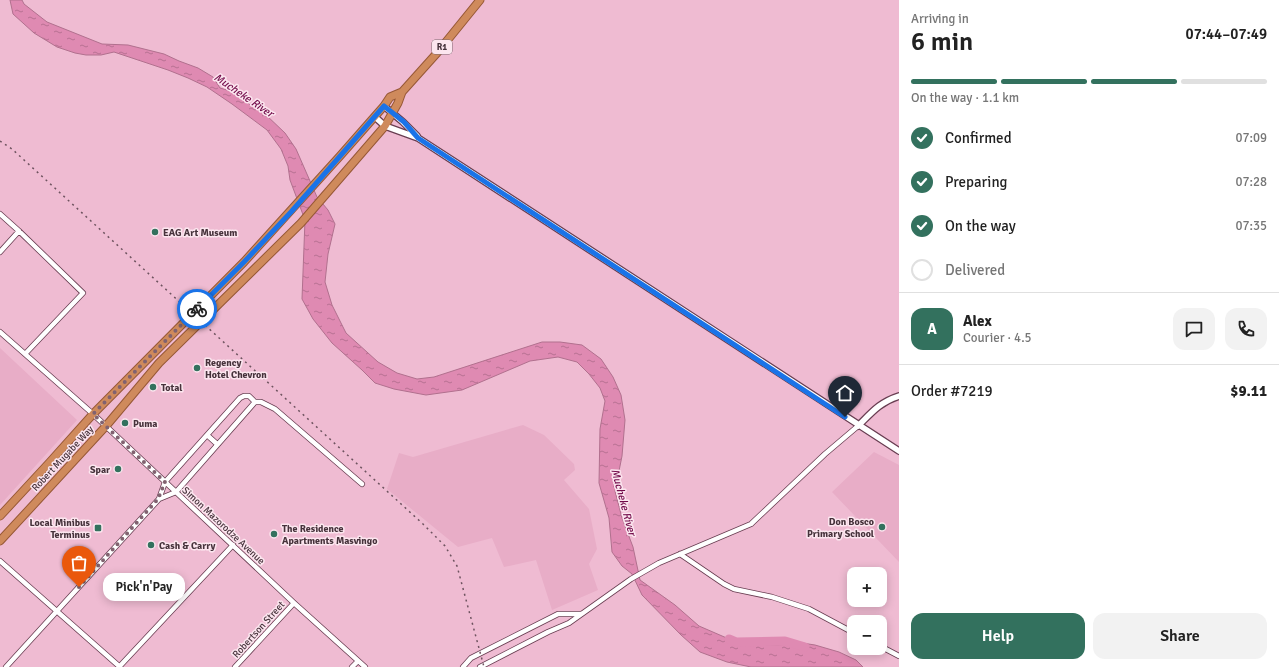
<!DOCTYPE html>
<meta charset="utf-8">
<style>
body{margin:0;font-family:Signika,sans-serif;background:#f2f2f2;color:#222;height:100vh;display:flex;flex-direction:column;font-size:15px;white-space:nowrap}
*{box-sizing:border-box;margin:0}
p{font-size:13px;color:#767676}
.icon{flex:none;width:22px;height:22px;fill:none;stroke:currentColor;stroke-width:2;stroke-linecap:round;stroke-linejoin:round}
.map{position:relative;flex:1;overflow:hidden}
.side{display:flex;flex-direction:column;background:#fff;width:380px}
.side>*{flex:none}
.buttons{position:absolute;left:847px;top:567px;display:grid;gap:8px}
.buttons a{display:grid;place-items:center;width:40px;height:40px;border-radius:8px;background:#fff;box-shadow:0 2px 10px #0003;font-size:20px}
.pin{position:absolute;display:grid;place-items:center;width:34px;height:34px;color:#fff;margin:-41px -17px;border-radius:50% 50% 50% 0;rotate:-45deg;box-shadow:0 0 4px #0007}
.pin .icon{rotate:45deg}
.courier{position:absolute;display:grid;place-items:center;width:40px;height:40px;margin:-20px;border:3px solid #1a73e8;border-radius:50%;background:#fff;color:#222;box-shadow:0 1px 5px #0007}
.bubble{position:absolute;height:28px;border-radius:12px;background:#fff;box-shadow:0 2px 10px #0003;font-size:13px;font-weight:600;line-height:28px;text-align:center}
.summary em{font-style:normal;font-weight:600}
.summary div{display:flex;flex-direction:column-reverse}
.summary{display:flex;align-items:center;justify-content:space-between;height:68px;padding:0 12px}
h1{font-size:26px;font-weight:600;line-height:30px}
.bar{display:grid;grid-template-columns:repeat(4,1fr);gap:6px 4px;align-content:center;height:48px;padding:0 12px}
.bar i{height:5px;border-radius:3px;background:#e0e0e0}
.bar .active{background:#33715e}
.bar p{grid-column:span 4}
.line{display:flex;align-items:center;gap:10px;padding:0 12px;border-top:1px solid #e0e0e0}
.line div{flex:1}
.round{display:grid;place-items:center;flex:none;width:42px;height:42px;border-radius:12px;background:#f2f2f2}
ol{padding:0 12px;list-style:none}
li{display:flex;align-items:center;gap:12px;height:44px}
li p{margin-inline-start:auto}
li .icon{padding:4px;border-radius:50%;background:#33715e;color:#fff;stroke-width:4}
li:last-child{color:#767676}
li i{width:22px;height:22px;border:2px solid #e0e0e0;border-radius:50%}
.primary-button{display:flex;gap:8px;margin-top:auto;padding:8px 12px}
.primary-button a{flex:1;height:46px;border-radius:12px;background:#33715e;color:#fff;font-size:16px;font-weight:600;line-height:46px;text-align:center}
.primary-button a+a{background:#f2f2f2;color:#222}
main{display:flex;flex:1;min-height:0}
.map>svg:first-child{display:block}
.built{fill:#e8adc7}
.water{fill:url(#water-ripples);stroke:#b1708e}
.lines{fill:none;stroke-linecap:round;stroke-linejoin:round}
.river{stroke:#df8ab2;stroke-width:9}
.minor-casing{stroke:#683d51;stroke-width:6}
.tertiary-casing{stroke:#683d51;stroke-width:8}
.trunk-casing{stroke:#975836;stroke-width:9}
.minor{stroke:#fff;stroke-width:4.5}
.tertiary{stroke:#fff;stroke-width:5.5}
.trunk{stroke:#cf8a5c;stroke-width:7}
.rail{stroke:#6e535f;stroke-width:1.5;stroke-dasharray:2 4;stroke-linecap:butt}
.done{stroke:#816270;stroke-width:4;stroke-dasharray:0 7.2}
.route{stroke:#1a73e8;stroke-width:5}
.poi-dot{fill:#33715e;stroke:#fce6ef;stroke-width:1.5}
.labels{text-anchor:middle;stroke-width:3;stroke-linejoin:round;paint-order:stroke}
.shield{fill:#fce6ef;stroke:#7d6871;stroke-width:1}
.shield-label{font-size:9px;font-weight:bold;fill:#46323b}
.poi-label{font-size:10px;font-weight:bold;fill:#46323b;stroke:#fce6ef;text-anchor:start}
.street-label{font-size:10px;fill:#46323b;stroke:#fce6ef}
.water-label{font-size:11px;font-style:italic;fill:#720b4a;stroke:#fce6ef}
</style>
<main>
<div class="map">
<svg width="899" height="667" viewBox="0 0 899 667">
<defs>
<pattern id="water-ripples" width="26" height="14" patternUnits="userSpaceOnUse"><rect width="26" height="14" fill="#df8ab2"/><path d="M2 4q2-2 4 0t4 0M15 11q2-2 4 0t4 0" fill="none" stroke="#b77192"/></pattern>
</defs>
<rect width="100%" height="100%" fill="#efbbd2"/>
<path class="built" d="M0,348L77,420L0,505Z
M523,425L544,435L574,464L575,470L564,480L589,509L597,549L589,564L598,590L552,610L536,560L504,567L492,538L458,547L387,489L399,453L413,457Z
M874,452L899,465V562L832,492Z"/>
<path class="water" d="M10,0H22L24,4L47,22L102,44L128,45L164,54L179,61L198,68L213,77L220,88L234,92L240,95L250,105L264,113L285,133L296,149L317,197L328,210L335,224L328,254L325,282L332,305L346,333L378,362L397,373L417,379L434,377L542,342H560L582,345L601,359L613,377L621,395L625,420L622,456L615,491L622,518L633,547L640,580L675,605L699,626L729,639L752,644L778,645L802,643L815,645L839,652L856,660L863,667H751L727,662L700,652L681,635L642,595L632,574L622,566L612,552L609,518L599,483L600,429L605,401L600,388L589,374L577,362L558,357L530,361L462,390L426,395L394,389L375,383L362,370L332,343L313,319L302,299L305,220L290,180L288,166L281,149L267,130L232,104L207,87L188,78L168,70L114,52L101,55H86L75,53L57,47L34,33L13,14Z"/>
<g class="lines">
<path class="river" d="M729,639L736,642L785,641L805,647"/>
<defs>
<path id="minor" d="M0,214L19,231L83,293L25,354
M0,252L19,231
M0,332L93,414L294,603L365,667
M207,435L217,444
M159,499L176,492L255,402
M680,554L724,584L734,589L772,597L809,609L854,633
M0,561L120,667
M880,646L899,656
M6,667L159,499L165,482L240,398L244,396H249L255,402H261L275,409L362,484
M119,667L233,545
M235,667L294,603
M352,667L358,661
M463,667L471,658L558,614H581
M480,667L548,632L569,623L631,579L659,563L751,524L825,454L858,426"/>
<path id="tertiary" d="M384,106L403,122L417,136
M375,117L385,126L418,138L899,451
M858,426C872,412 880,402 899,396"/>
<path id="trunk" d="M0,516L50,462L93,414L244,262L340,156L384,106L390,97L402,92
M0,541L106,426L159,363L301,223L327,193L385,126L398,103L402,92L437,53L480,0"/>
</defs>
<use href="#minor" class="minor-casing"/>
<use href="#tertiary" class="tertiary-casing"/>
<use href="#trunk" class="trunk-casing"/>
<use href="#minor" class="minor"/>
<use href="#tertiary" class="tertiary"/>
<use href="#trunk" class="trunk"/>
<path class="rail" d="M0,141L12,149L423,524L445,546L457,566L484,667"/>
</g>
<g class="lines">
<path class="done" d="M79,587L158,499L165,482L93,414L197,309"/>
<path class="route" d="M197,309L244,262L291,212L384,106L404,122L418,138L845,417"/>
</g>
<g class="poi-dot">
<circle cx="155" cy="232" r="4"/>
<circle cx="197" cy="368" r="4"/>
<circle cx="153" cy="387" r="4"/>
<circle cx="125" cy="423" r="4"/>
<circle cx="118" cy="469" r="4"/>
<circle cx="882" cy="527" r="4"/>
<rect x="94" y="524" width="8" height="8" rx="2"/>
<circle cx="274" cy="534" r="4"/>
<circle cx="151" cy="545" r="4"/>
</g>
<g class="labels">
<rect class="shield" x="432" y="40" width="20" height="14" rx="3"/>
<g class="shield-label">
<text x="442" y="50">R1</text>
</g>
<g class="poi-label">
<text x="163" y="236">EAG Art Museum</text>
<text x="205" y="366">Regency<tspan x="205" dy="12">Hotel Chevron</tspan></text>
<text x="161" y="391">Total</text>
<text x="133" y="427">Puma</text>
<text x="110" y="473" text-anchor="end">Spar</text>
<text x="874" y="525" text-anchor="end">Don Bosco<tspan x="874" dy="12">Primary School</tspan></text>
<text x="90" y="526" text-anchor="end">Local Minibus<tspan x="90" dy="12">Terminus</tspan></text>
<text x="282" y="532">The Residence<tspan x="282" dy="12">Apartments Masvingo</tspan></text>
<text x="159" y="549">Cash &amp; Carry</text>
</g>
<g class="street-label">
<text transform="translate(62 458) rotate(-47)" y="4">Robert Mugabe Way</text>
<text transform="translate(224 525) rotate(43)" y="4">Simon Mazorodze Avenue</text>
<text transform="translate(258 629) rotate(-48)" y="4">Robertson Street</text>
</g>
<g class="water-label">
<text transform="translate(244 95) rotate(34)" y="4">Mucheke River</text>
<text transform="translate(624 502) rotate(75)" y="4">Mucheke River</text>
</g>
</g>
</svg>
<div class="buttons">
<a>+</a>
<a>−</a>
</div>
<div class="pin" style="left:79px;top:587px;background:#ea580c"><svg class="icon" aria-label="bag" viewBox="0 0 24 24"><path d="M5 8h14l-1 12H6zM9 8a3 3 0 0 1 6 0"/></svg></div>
<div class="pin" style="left:845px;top:417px;background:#1f2937"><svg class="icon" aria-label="home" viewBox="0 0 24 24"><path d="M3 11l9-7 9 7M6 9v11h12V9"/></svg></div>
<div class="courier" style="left:197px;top:309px"><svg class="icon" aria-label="bike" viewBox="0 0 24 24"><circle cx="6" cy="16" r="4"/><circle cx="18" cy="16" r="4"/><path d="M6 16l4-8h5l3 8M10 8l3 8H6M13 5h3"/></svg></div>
<div class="bubble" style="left:103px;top:573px;width:82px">Pick'n'Pay</div>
</div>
<section class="side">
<div class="summary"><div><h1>6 min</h1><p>Arriving in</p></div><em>07:44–07:49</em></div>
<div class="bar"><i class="active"></i><i class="active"></i><i class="active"></i><i></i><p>On the way · 1.1 km</p></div>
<ol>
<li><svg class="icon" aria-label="check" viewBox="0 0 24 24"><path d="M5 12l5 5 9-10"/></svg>Confirmed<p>07:09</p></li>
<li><svg class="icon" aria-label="check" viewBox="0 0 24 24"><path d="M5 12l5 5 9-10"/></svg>Preparing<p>07:28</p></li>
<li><svg class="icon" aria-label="check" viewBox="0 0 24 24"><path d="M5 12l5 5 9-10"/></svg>On the way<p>07:35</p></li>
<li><i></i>Delivered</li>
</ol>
<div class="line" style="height:72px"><b class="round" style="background:#33715e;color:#fff">A</b><div><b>Alex</b><p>Courier · 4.5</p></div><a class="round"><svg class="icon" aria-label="chat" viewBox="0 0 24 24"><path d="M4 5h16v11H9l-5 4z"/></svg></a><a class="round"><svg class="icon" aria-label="phone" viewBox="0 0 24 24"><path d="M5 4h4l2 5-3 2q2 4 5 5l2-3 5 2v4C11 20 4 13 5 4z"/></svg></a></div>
<div class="line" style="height:52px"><div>Order #7219</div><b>$9.11</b></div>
<div class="primary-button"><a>Help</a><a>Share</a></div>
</section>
</main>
